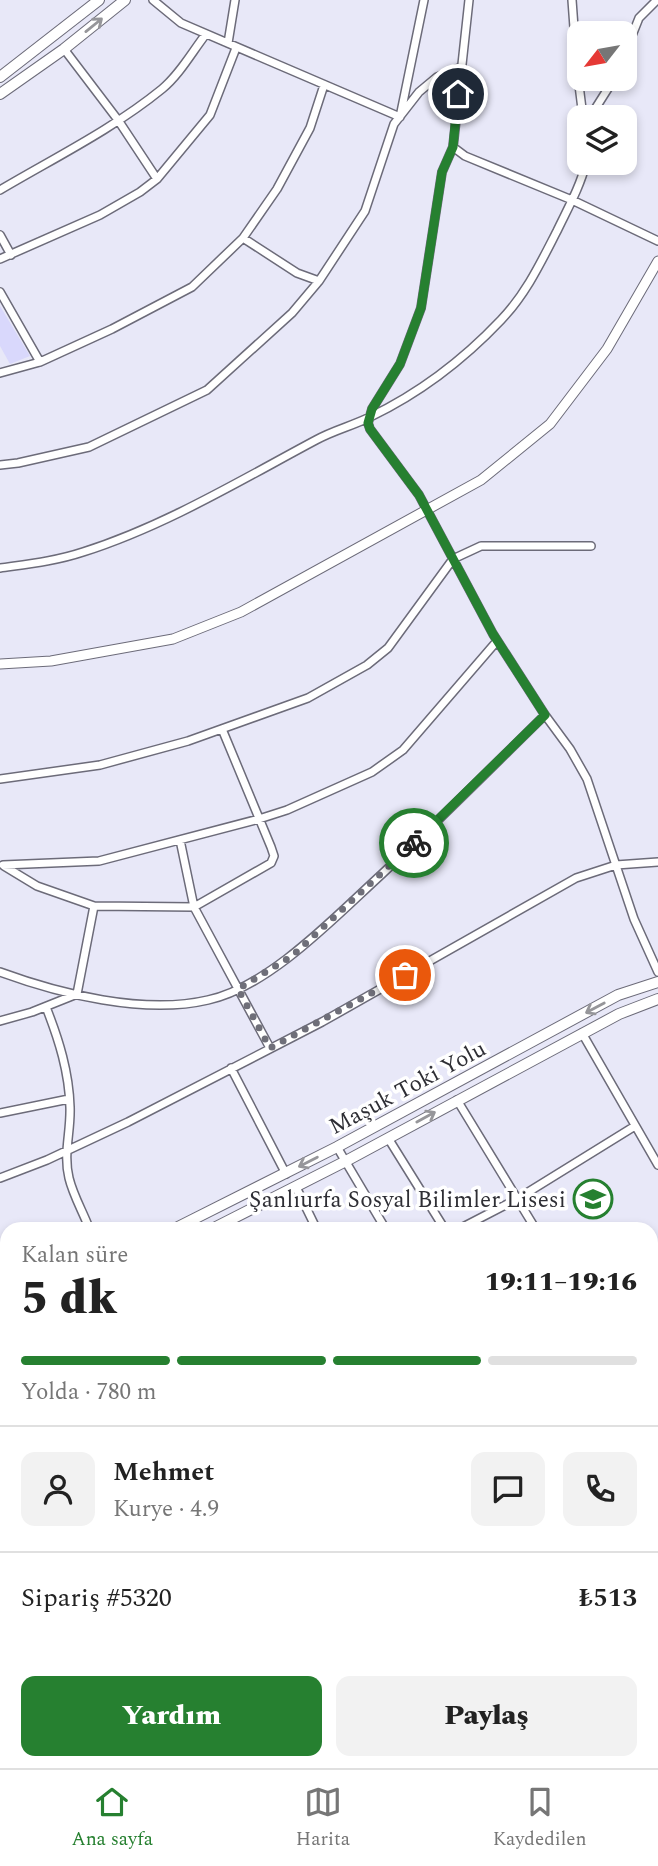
<!DOCTYPE html>
<html lang="tr">
<meta charset="utf-8">
<style>
body{margin:0;font-family:Spectral,serif;background:#f2f2f2;color:#222;height:100vh;display:flex;flex-direction:column;font-size:26px;white-space:nowrap}
*{box-sizing:border-box;margin:0}
p{font-size:23px;color:#767676}
.icon{flex:none;width:38px;height:38px;fill:none;stroke:currentColor;stroke-width:2;stroke-linecap:round;stroke-linejoin:round}
.map{position:relative;flex:1;overflow:hidden}
.details{position:absolute;left:0px;top:1222px;width:658px;height:548px;display:flex;flex-direction:column;background:#fff;border-radius:21px 21px 0 0;box-shadow:0 4px 10px #0003}
.details>*{flex:none}
.needle{width:46px;rotate:239deg}
.controls{position:absolute;left:567px;top:21px;display:grid;gap:14px}
.controls a{display:grid;place-items:center;width:70px;height:70px;border-radius:14px;background:#fff;box-shadow:0 4px 10px #0003;font-size:35px}
.pin{position:absolute;display:grid;place-items:center;width:60px;height:60px;color:#fff;margin:-30px;border:4px solid #fff;border-radius:50%;box-shadow:0 2px 7px #0007}
.courier{position:absolute;display:grid;place-items:center;width:70px;height:70px;margin:-35px;border:5px solid #268030;border-radius:50%;background:#fff;color:#222;box-shadow:0 2px 9px #0007}
.head em{font-style:normal;font-weight:800}
.head div{display:flex;flex-direction:column-reverse}
.head{display:flex;align-items:center;justify-content:space-between;height:119px;padding:0 21px}
h1{font-size:46px;font-weight:800;line-height:52px}
.bar{display:grid;grid-template-columns:repeat(4,1fr);gap:10px 7px;align-content:center;height:84px;padding:0 21px}
.bar i{height:9px;border-radius:5px;background:#e0e0e0}
.bar .active{background:#268030}
.bar p{grid-column:span 4}
.line{display:flex;align-items:center;gap:18px;padding:0 21px;border-top:2px solid #e0e0e0}
.line div{flex:1}
.round{display:grid;place-items:center;flex:none;width:74px;height:74px;border-radius:14px;background:#f2f2f2}
.primary-button{display:flex;gap:14px;margin-top:auto;padding:14px 21px}
.primary-button a{flex:1;height:80px;border-radius:14px;background:#268030;color:#fff;font-size:28px;font-weight:800;line-height:80px;text-align:center}
.primary-button a+a{background:#f2f2f2;color:#222}
.dock{display:flex;justify-content:space-around;align-items:center;height:98px;border-top:2px solid #e0e0e0;background:#fff;font-size:19px;color:#767676}
.dock a{display:grid;justify-items:center;gap:4px}
.dock .active{color:#268030}
.map>svg:first-child{display:block}
.green{fill:#d9d8fc}
.lines{fill:none;stroke-linecap:round;stroke-linejoin:round}
.minor-casing{stroke:#6c6b79;stroke-width:10}
.tertiary-casing{stroke:#6c6b79;stroke-width:11}
.secondary-casing{stroke:#6c6b79;stroke-width:12}
.minor{stroke:#fff;stroke-width:7}
.tertiary{stroke:#fff;stroke-width:9}
.secondary{stroke:#fff;stroke-width:10}
.oneway{stroke:#96969a}
.done{stroke:#6f6f79;stroke-width:7;stroke-dasharray:0 12.6}
.route{stroke:#268030;stroke-width:9}
.labels{text-anchor:middle;stroke-width:7;stroke-linejoin:round;paint-order:stroke}
.street-label{font-size:23px;fill:#2e2e34;stroke:#fff}
.poi-label{font-size:23px;fill:#2e2e34;stroke:#fff;text-anchor:end}
</style>
<div class="map">
<svg width="658" height="1768" viewBox="0 0 658 1768">
<rect width="100%" height="100%" fill="#e8e8f8"/>
<path class="green" d="M0,306L30,356L10,364L0,346Z"/>
<g class="lines">
<defs>
<path id="minor" d="M153,0L181,23L400,117L424,0
M469,0L453,147L442,172L421,308L400,364L372,409L368,423L370,429L419,495L493,634L545,715L570,749L587,779L634,919L658,972
M572,0L577,69L583,117
M228,43L235,0
M64,49L118,120L157,179
M625,53L639,18L657,0
M590,117L614,79
M453,147L465,156L572,200L658,241
M0,190C54,158 113,129 162,89C180,74 192,52 206,34
M0,235L11,255
M243,238L297,273L319,281
M0,259L100,215L140,192L157,179L210,115L236,48
M0,292L40,362
M0,373L40,362L112,329L192,287L243,238L277,189L310,128L324,85
M0,465L18,463L89,447L207,390L292,313L319,281L365,211L394,124L419,92L437,77L461,67
M0,568C28,564 56,561 83,552C165,526 241,480 316,440C334,430 352,426 370,417C418,394 464,359 501,320C526,294 541,262 557,231C568,208 580,187 586,163
M0,779L100,765L188,741L308,698L367,665L388,648L453,559L481,546H591
M180,840L194,907L270,1048
M3,865L99,861L259,819L287,810L372,772L403,750L497,641
M4,866L37,886L94,906L194,907L271,863L274,856L271,847L222,729
M0,972C60,994 144,1015 208,1000C269,987 336,916 382,874C437,822 491,768 545,715
M46,1007C59,1040 69,1072 70,1107C71,1132 63,1153 69,1178C73,1195 83,1212 89,1228
M0,1021L32,1012L77,994L94,906
M582,1033L658,1165
M231,1068L286,1174
M457,1100L535,1228
M0,1113L69,1099
M388,1138L444,1228
M337,1147L385,1228
M0,1178L47,1160L128,1122L322,1022L576,878L616,865L658,862
M296,1187L316,1228
M461,1228L517,1199L635,1126
M651,1260L658,1256
M0,1339L7,1338
M651,1373L658,1369
M0,1401L7,1399
M0,1451L7,1449
M651,1461L658,1471
M651,1631L658,1641
M0,1684L7,1682
M191,1762L195,1768
M338,1762L342,1768
M483,1762L486,1768
M520,1768L527,1762"/>
<path id="tertiary" d="M0,664L51,661L173,639L241,612L481,480L550,424L607,349L658,261"/>
<path id="secondary" d="M0,77L99,0
M0,94L64,49L125,0
M176,1228L337,1147L618,995L658,982
M214,1228L346,1161L619,1014L658,999
M0,1297L7,1295
M0,1314L7,1312"/>
</defs>
<use href="#minor" class="minor-casing"/>
<use href="#tertiary" class="tertiary-casing"/>
<use href="#secondary" class="secondary-casing"/>
<use href="#minor" class="minor"/>
<use href="#tertiary" class="tertiary"/>
<use href="#secondary" class="secondary"/>
</g>
<defs><path id="oneway-shaft" d="M-6 0H5M1.5-3L5.5 0L1.5 3" fill="none" stroke-width="1.6" stroke-linecap="round" stroke-linejoin="round" transform="scale(1.75)"/></defs>
<g class="oneway">
<use href="#oneway-shaft" transform="translate(94 25) rotate(-39)"/>
<use href="#oneway-shaft" transform="translate(595 1008) rotate(152)"/>
<use href="#oneway-shaft" transform="translate(426 1117) rotate(-29)"/>
<use href="#oneway-shaft" transform="translate(308 1162) rotate(153)"/>
</g>
<g class="lines">
<path class="done" d="M405,975L270,1048L238,989L292,956L414,843"/>
<path class="route" d="M414,843L545,715L493,634L419,495L370,429L368,423L372,409L400,364L421,308L442,172L453,147L458,94"/>
</g>
<defs>
<symbol id="school-ring" viewBox="-11 -11 22 22"><circle r="9.5" fill="#fff" stroke="#268030" stroke-width="1.5"/><path d="M0-5L7-2L0 1L-7-2ZM-4 1L0 2.5L4 1V4Q0 6-4 4Z" fill="#268030"/></symbol>
</defs>
<g fill-rule="evenodd">
<use href="#school-ring" x="571" y="1177" width="44" height="44"/>
</g>
<g class="labels">
<g class="street-label">
<text transform="translate(407 1087) rotate(-28)" y="8">Maşuk Toki Yolu</text>
</g>
<g class="poi-label">
<text x="566" y="1207">Şanlıurfa Sosyal Bilimler Lisesi</text>
</g>
</g>
</svg>
<div class="controls">
<a><svg class="needle" viewBox="-14 -14 28 28"><path d="M0-13l5 13h-10z" fill="#e53935"/><path d="M0 13l5-13h-10z" fill="#767676"/></svg></a>
<a><svg class="icon" aria-label="layers" viewBox="0 0 24 24"><path d="M12 4l9 5-9 5-9-5zM3 14l9 5 9-5"/></svg></a>
</div>
<div class="pin" style="left:405px;top:975px;background:#ea580c"><svg class="icon" aria-label="bag" viewBox="0 0 24 24"><path d="M5 8h14l-1 12H6zM9 8a3 3 0 0 1 6 0"/></svg></div>
<div class="pin" style="left:458px;top:94px;background:#1f2937"><svg class="icon" aria-label="home" viewBox="0 0 24 24"><path d="M3 11l9-7 9 7M6 9v11h12V9"/></svg></div>
<div class="courier" style="left:414px;top:843px"><svg class="icon" aria-label="bike" viewBox="0 0 24 24"><circle cx="6" cy="16" r="4"/><circle cx="18" cy="16" r="4"/><path d="M6 16l4-8h5l3 8M10 8l3 8H6M13 5h3"/></svg></div>
<section class="details">
<div class="head"><div><h1>5 dk</h1><p>Kalan süre</p></div><em>19:11–19:16</em></div>
<div class="bar"><i class="active"></i><i class="active"></i><i class="active"></i><i></i><p>Yolda · 780 m</p></div>
<div class="line" style="height:126px"><a class="round"><svg class="icon" aria-label="person" viewBox="0 0 24 24"><circle cx="12" cy="8" r="4"/><path d="M4 21q1-7 8-7t8 7"/></svg></a><div><b>Mehmet</b><p>Kurye · 4.9</p></div><a class="round"><svg class="icon" aria-label="chat" viewBox="0 0 24 24"><path d="M4 5h16v11H9l-5 4z"/></svg></a><a class="round"><svg class="icon" aria-label="phone" viewBox="0 0 24 24"><path d="M5 4h4l2 5-3 2q2 4 5 5l2-3 5 2v4C11 20 4 13 5 4z"/></svg></a></div>
<div class="line" style="height:91px"><div>Sipariş #5320</div><b>₺513</b></div>
<div class="primary-button"><a>Yardım</a><a>Paylaş</a></div>
</section>
</div>
<nav class="dock">
<a class="active"><svg class="icon" aria-label="home" viewBox="0 0 24 24"><path d="M3 11l9-7 9 7M6 9v11h12V9"/></svg>Ana sayfa</a>
<a><svg class="icon" aria-label="map" viewBox="0 0 24 24"><path d="M3 6l6-2 6 2 6-2v14l-6 2-6-2-6 2zM9 4v14M15 6v14"/></svg>Harita</a>
<a><svg class="icon" aria-label="saved" viewBox="0 0 24 24"><path d="M7 4h10v16l-5-4-5 4z"/></svg>Kaydedilen</a>
</nav>
